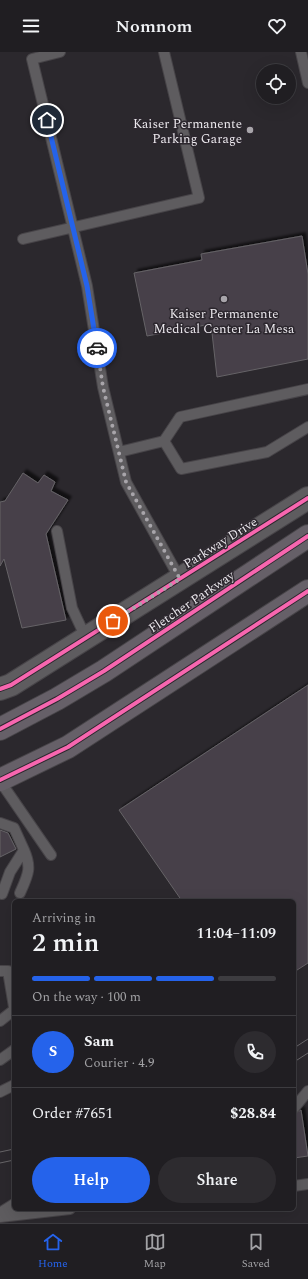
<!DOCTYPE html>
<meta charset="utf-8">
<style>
body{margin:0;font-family:Spectral,serif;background:#2d2b2f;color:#f1f3f6;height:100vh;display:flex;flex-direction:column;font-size:15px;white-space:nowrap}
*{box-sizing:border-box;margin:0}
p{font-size:13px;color:#a2a2a5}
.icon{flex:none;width:22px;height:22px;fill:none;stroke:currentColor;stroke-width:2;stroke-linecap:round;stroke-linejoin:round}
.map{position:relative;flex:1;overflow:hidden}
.details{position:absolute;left:12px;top:847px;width:284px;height:312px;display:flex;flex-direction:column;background:#201e22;border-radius:6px;box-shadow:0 4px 16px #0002,0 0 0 1px #3d3c40}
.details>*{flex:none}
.fabs{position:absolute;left:256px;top:12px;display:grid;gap:8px}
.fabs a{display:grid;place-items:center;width:40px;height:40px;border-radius:50%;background:#201e22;box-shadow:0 4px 16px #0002,0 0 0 1px #3d3c40;font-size:20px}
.pin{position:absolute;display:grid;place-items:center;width:34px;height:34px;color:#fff;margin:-17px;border:2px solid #fff;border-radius:50%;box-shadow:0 1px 4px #0007}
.courier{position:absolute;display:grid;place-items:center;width:40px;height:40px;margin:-20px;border:3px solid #2563eb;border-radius:50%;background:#fff;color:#222;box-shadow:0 1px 5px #0007}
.headline em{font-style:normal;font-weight:600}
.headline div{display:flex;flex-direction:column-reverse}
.headline{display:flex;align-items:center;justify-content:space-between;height:68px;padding:0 20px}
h1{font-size:26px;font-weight:600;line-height:30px}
.bar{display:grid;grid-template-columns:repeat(4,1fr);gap:6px 4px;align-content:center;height:48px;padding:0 20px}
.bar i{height:5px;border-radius:3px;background:#3d3c40}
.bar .selected{background:#2563eb}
.bar p{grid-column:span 4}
.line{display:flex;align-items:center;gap:10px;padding:0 20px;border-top:1px solid #3d3c40}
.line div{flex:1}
.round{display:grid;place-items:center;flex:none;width:42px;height:42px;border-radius:21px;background:#2d2b2f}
.primary-button{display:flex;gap:8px;margin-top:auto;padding:8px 20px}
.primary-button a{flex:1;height:46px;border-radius:24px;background:#2563eb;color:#fff;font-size:16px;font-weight:600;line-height:46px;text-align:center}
.primary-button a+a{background:#2d2b2f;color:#f1f3f6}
header{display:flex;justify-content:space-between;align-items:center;height:52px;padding:0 20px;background:#201e22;font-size:18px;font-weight:600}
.menu{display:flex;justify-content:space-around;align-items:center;height:56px;border-top:1px solid #3d3c40;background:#201e22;font-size:11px;color:#a2a2a5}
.menu a{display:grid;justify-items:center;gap:2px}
.menu .selected{color:#2563eb}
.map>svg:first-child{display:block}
.building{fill:#464049;stroke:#666367;filter:url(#shadow)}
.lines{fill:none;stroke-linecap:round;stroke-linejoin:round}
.service-casing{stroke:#474448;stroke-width:12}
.tertiary-casing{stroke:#474448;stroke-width:24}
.primary-casing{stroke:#474448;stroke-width:24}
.service{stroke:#5e5c5f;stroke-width:10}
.tertiary{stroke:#5e5c5f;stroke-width:22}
.primary{stroke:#666068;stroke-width:22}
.tram{stroke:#686669;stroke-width:1}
.cycleway-casing{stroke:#2c272e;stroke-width:6}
.cycleway{stroke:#f766af;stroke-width:4}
.done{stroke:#a8a5aa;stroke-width:4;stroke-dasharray:0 7.2}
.route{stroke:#2563eb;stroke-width:5}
.poi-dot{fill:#a8a5aa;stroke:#2c272e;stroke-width:1.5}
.labels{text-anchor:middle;stroke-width:3;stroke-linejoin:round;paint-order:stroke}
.poi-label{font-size:13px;fill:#ebe8ed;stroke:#2c272e;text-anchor:end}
.street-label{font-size:13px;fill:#ebe8ed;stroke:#2c272e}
</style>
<header><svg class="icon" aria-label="menu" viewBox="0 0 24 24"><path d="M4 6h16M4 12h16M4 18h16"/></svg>Nomnom<svg class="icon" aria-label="heart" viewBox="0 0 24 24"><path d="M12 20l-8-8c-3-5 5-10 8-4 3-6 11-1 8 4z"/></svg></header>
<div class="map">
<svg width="308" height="1171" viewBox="0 0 308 1171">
<defs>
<filter id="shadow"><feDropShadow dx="3.5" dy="-3.5" stdDeviation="1" flood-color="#0009"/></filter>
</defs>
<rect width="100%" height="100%" fill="#2b282d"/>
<path class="building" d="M302,184L308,222V307L217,325L211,272L147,284L134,221L202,208L201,202Z
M23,421L38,431L44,423L55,430L51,439L68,448L46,482L66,568L22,576L4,507L0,514V450L5,449Z
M308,633V911L294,920V849H182L119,758Z
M0,778L8,781L16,797L0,805Z
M301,1058L308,1104L294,1106V1062Z"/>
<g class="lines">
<defs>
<path id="service" d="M60,0L32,7L87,234L103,335L126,430L180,527
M301,0L308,31
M23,187L199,146L164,0
M164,389L181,417L267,400L308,375
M119,400L164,389L180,365L308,337
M57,479L72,556L86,586
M0,729L51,803
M0,771L14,776L24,798L10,820L2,842
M20,841C28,823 32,816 24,798
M0,919H8L14,955
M0,969L14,958
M0,1008L14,998
M0,1040L14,1033
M294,1056L308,1039
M294,1134L308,1132
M0,1161L14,1152
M0,1165L70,1157"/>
<path id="tertiary" d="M0,637L11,633L308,446"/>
<path id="primary" d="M0,677L57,647L104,619L308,484
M0,728L68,695L308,539"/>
</defs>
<use href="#service" class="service-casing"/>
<use href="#tertiary" class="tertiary-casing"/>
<use href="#primary" class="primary-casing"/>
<use href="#service" class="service"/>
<use href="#tertiary" class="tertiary"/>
<use href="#primary" class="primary"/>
<path class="tram" d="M294,996L308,987
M294,1010L308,1001
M0,1100L14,1097
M0,1111L14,1108"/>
<defs>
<path id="cycleway" d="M0,637L11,633L308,446
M0,677L57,647L104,619L308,484
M0,728L68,695L308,539"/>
</defs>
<use href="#cycleway" class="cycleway-casing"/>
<use href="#cycleway" class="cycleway"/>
</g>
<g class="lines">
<path class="done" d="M97,296L103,335L126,430L180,527L113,569"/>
<path class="route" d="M47,68L87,234L97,296"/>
</g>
<g class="poi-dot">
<circle cx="250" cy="78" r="4"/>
<circle cx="224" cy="247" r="4"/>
</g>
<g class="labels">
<g class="poi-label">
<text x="242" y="76">Kaiser Permanente<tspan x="242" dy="15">Parking Garage</tspan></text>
<text x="224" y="266" text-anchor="middle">Kaiser Permanente<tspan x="224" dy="15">Medical Center La Mesa</tspan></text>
</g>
<g class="street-label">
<text transform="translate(220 490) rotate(-32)" y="5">Parkway Drive</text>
<text transform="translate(191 549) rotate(-34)" y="5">Fletcher Parkway</text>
</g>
</g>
</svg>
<div class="fabs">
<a><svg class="icon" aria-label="locate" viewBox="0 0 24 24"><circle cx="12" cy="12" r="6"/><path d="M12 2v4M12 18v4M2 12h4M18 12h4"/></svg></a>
</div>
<div class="pin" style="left:113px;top:569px;background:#ea580c"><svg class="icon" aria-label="bag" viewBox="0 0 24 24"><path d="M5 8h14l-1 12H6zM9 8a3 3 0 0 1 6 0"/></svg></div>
<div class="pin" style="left:47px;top:68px;background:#1f2937"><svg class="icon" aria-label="home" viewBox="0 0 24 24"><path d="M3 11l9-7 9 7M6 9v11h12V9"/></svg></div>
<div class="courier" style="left:97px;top:296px"><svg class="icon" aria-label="car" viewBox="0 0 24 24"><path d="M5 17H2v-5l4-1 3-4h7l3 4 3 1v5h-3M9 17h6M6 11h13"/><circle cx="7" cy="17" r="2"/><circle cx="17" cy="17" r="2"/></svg></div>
<section class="details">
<div class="headline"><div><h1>2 min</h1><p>Arriving in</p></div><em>11:04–11:09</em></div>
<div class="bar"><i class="selected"></i><i class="selected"></i><i class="selected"></i><i></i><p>On the way · 100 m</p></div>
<div class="line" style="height:72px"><b class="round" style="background:#2563eb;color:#fff">S</b><div><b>Sam</b><p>Courier · 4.9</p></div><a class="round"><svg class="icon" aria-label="phone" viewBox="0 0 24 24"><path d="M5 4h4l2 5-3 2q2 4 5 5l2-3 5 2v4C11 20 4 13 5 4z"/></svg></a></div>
<div class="line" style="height:52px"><div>Order #7651</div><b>$28.84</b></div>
<div class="primary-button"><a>Help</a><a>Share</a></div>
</section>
</div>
<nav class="menu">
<a class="selected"><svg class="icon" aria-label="home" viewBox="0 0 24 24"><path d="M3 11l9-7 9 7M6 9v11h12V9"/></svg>Home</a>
<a><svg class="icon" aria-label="map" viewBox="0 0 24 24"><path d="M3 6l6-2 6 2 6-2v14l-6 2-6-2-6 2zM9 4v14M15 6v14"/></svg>Map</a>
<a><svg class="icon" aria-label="saved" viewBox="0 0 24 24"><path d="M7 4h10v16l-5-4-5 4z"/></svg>Saved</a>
</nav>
